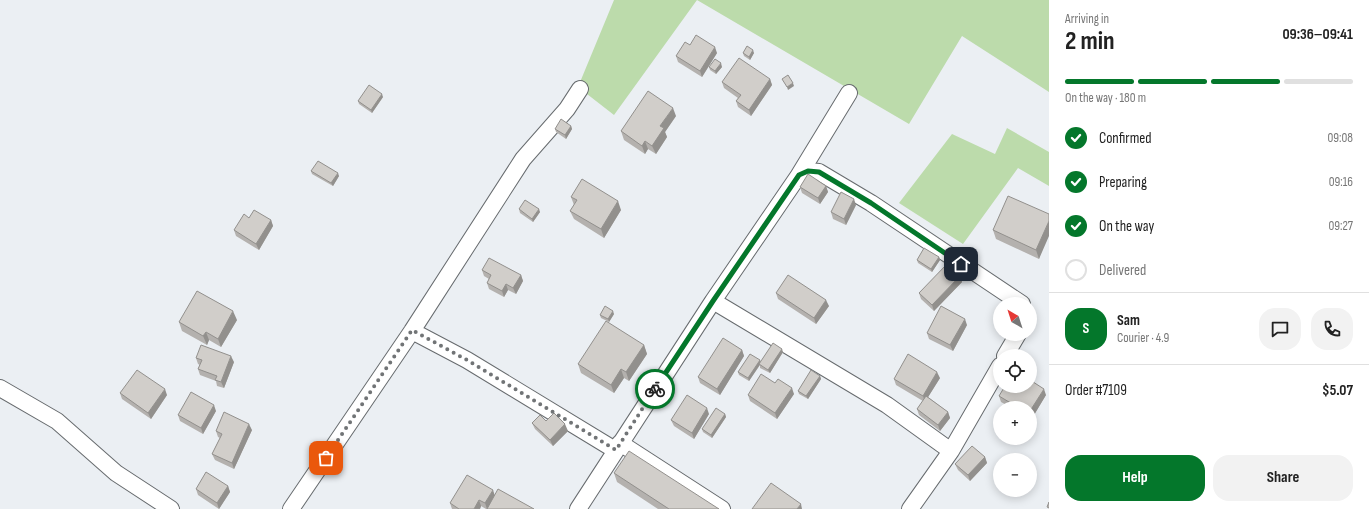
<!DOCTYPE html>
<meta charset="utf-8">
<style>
body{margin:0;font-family:"Sofia Sans Condensed",sans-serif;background:#f2f2f2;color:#222;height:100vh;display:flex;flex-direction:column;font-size:15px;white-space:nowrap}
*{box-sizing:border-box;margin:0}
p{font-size:13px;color:#767676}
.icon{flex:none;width:22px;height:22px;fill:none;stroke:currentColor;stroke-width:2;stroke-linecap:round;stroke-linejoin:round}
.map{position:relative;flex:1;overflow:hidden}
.sheet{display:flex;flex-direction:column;background:#fff;width:320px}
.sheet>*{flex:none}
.needle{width:26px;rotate:321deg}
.controls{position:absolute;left:993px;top:297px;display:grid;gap:8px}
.controls a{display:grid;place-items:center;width:44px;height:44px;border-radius:50%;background:#fff;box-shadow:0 2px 10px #0003;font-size:20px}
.pin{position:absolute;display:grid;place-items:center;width:34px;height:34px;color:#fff;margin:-17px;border-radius:8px;box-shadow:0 2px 6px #0006}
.courier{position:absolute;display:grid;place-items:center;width:40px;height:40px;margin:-20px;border:3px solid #04772b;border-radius:50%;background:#fff;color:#222;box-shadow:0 1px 5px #0007}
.overview em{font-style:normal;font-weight:700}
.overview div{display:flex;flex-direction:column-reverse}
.overview{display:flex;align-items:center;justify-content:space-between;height:68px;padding:0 16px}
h1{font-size:26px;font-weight:700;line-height:30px}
.bar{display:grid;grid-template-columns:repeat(4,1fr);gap:6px 4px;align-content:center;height:48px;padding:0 16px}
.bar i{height:5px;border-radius:3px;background:#e0e0e0}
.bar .current{background:#04772b}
.bar p{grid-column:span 4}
.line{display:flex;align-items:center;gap:10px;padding:0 16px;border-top:1px solid #e0e0e0}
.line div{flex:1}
.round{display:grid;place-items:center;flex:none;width:42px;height:42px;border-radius:16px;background:#f2f2f2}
ol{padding:0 16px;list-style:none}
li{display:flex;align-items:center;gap:12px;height:44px}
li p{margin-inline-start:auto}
li .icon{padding:4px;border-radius:50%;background:#04772b;color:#fff;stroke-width:4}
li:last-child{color:#767676}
li i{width:22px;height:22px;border:2px solid #e0e0e0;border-radius:50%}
.primary-button{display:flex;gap:8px;margin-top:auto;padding:8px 16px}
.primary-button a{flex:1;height:46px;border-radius:16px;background:#04772b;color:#fff;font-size:16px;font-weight:700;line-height:46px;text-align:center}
.primary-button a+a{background:#f2f2f2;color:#222}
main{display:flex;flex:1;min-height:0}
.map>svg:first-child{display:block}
.green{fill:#bcdbab}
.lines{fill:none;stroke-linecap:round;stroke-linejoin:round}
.street-casing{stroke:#676b6e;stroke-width:18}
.street{stroke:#fff;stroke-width:16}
.wall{fill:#b4b1ae}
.shaded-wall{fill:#92908d}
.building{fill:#d1ceca;stroke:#92908d}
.done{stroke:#717476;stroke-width:4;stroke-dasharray:0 7.2}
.route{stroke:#04772b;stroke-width:5}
</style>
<main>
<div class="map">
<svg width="1049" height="509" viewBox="0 0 1049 509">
<rect width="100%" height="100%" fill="#ebeff3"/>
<path class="green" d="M614,0H1049V92L962,36L909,124L697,0L614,115L578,87Z
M1007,128L1049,152V186L1018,168L963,244L899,203L952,134L995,154Z"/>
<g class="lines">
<defs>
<path id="street" d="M799,175L849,93
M713,301L887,405L951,451L910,509
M412,331L467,360L615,450
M1005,356L1018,334
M0,388L57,421L116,473L171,509
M620,443L722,509
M951,451L1000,366
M291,509L412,331L523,159L567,109L580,89
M578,509L713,301L799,175L808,171L819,172L871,203L1022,304"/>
</defs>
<use href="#street" class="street-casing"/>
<use href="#street" class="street"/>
</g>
<path class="wall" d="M690,45L717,53L702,77L678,62L676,56Z
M743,53H754L750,60L744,56Z
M709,67H722L716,74L710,70Z
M770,79L772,85L751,116L738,107L736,101L738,98L724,88L722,82Z
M383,97L372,113L359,104L358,101Z
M676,116L665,132L667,137L656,154L648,149L645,154L624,140L621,131Z
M571,126L572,129L566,139L556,132L555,129Z
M311,171L339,176L333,186L312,174Z
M826,186L828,192L820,204L802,193L800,187Z
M571,197L621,210L604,238L574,219L570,211L574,205Z
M856,205L846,225L833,219L831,212Z
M519,209L540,212L533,222L520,213Z
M1049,214L1039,259L996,239L993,230Z
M271,220L273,226L259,250L236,236L234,230Z
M939,257L940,260L932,272L918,263L917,260Z
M482,270L521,275L523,281L516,294L508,290L504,297L489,289L487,283L489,279L484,276Z
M960,276L962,282L934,311L921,299L919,293Z
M776,293L829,306L816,324L778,299Z
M614,314L609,322L601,318L600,315Z
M237,320L221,347L209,340L207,345L182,331L179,322Z
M967,325L953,351L929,339L927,333Z
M644,345L647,354L629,381L624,378L614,393L581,373L578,364Z
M742,350L744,356L720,395L700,383L698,377Z
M783,352L770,373L760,368V365L749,381L739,375L738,372L760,363Z
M196,358L234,362L224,388L217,386L216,381L200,375L198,369L200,365L198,364Z
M820,376L821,379L808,399L799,394L798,391Z
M940,378L928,397L948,412L950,418L940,431L919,415L917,409L923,401L896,385L894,379Z
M775,383L794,394L777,419L750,401L748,395Z
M120,393L167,395L151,419L122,399Z
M1046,395L1031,420L1030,419V408H1012L1001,402L999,396Z
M216,411L203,434L180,421L178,415Z
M709,414L694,439L674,426L671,420Z
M725,414L726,417L712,438L703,432L702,429Z
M546,421L568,431L553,446L535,429L532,423Z
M252,430L234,469L215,460L212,454L220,438L218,437L216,431Z
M985,457L987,463L970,481L958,470L955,464Z
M614,473L719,509H658L617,482Z
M228,486L230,492L219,509L198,495L196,489Z
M495,495L534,509H486L481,506L480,509H452L450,503Z"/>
<path class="shaded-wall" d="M715,47L717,53L702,77L700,71Z
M753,50L754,53L750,60L749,57Z
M721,63L722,67L716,74L715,71Z
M770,79L772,85L751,116L749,110Z
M793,83L794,86L788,90L787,87Z
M382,94L383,97L372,113L371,110Z
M673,108L676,116L665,132L667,137L656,154L652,146L660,126Z
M571,126L572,129L566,139L565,135Z
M645,141L648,149L645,154L642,146Z
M338,173L339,176L333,186L331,183Z
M826,186L828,192L820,204L818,198Z
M854,199L856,205L846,225L844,219Z
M618,201L621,210L604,238L601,229Z
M539,209L540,212L533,222L532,219Z
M271,220L273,226L259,250L256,244Z
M1049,221V236L1039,259L1036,250Z
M939,257L940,260L932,272L931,269Z
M521,275L523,281L516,294L513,288Z
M960,276L962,282L934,311L932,305Z
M506,284L508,290L504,297L502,291Z
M826,300L829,306L816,324L814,318Z
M233,311L237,320L221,347L218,339Z
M613,311L614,314L609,322L608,319Z
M965,319L967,325L953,351L950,345Z
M206,332L209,340L207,345L203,336Z
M644,345L647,354L629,381L626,372Z
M782,349L783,352L770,373L768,370Z
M742,350L744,356L720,395L717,389Z
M231,356L234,362L224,388L221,382Z
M760,360L761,363L749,381L748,378Z
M621,369L624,378L614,393L611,385Z
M937,372L940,378L925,402L923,396Z
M820,376L821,379L808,399L806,396Z
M792,388L794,394L777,419L775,413Z
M165,389L167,395L151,419L148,413Z
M1044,389L1046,395L1031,420L1030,417V411Z
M214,405L216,411L203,434L201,428Z
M707,408L709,414L694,439L692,433Z
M948,412L950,418L940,431L938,425Z
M725,414L726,417L712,438L711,435Z
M249,424L252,430L234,469L232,463Z
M565,424L568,431L553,446L550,440Z
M985,457L987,463L970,481L968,475Z
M228,486L230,492L219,509L217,503Z
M493,490L495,496L487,509L485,503Z
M479,500L481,506L480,509H474Z
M801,504L802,509H797Z"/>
<path class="building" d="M696,35L715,47L700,71L676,56L685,42L690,45Z
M747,46L753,50L749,57L743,53Z
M739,58L770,79L749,110L736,101L741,95L722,82Z
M715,59L721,63L715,71L709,67Z
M788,75L793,83L787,87L782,79Z
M369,85L382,94L371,110L358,101Z
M648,91L673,108L660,126L664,128L652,146L645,141L642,146L621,131Z
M561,119L571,126L565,135L555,129Z
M318,161L338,173L331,183L311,171Z
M808,174L826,186L818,198L800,187Z
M582,179L618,201L601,229L570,211L577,200L571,197Z
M841,192L854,199L844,219L831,212Z
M1008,196L1049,214V221L1036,250L993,230Z
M525,200L539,209L532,219L519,209Z
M254,210L271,220L256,244L234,230L244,214L249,218Z
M924,248L939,257L931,269L917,260Z
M489,258L521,275L513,288L506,284L502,291L487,283L491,275L482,270Z
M947,264L960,276L932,305L919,293Z
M788,275L826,300L814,318L776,293Z
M197,291L233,311L218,339L206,332L203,336L179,322Z
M605,306L613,311L608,319L600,315Z
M941,306L965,319L950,345L927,333Z
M606,321L644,345L626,372L621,369L611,385L578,364Z
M723,338L742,350L717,389L698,377Z
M773,343L782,349L768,370L759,364Z
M201,345L231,356L221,382L215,380L217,376L198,369L202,360L196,358Z
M750,354L760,360L748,378L738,372Z
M908,354L937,372L923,396L894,379Z
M137,370L165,389L148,413L120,393Z
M811,370L820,376L806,396L798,391Z
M761,374L775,383L778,379L792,388L775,413L748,395Z
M1030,380L1044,389L1030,411V408H1019L999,396L1005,386H1030Z
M191,392L214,405L201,428L178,415Z
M687,395L707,408L692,433L671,420Z
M926,396L948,412L938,425L917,409Z
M716,408L725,414L711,435L702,429Z
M224,412L249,424L232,463L212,454L222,434L216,431Z
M554,413L565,424L550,440L532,423L540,415L546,421Z
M972,446L985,457L968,475L955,464Z
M629,451L719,509H669L614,473Z
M206,472L228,486L217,503L196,489Z
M467,475L493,490L485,503L479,500L474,509H459L450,503Z
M771,483L801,504L797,509H752Z
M498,489L534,509H487Z
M1049,502V508L1047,507Z"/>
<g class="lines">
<path class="done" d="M326,458L412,330L467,360L616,450L655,389"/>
<path class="route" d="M655,389L713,301L799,175L808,171L819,172L871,203L961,264"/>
</g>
</svg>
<div class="controls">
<a><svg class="needle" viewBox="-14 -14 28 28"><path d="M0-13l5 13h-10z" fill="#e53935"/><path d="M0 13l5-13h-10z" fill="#767676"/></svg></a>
<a><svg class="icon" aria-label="locate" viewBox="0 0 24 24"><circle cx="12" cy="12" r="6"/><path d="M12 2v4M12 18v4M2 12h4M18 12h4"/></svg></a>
<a>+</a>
<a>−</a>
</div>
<div class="pin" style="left:326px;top:458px;background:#ea580c"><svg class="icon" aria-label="bag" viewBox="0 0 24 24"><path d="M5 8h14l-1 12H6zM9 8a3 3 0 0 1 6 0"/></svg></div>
<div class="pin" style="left:961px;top:264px;background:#1f2937"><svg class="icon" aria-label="home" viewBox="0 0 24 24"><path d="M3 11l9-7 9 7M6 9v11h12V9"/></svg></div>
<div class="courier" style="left:655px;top:389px"><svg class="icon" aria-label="bike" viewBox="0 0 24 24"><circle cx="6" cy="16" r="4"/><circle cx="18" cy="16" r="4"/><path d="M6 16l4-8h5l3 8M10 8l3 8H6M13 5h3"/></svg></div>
</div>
<section class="sheet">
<div class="overview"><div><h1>2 min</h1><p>Arriving in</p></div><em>09:36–09:41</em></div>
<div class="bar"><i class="current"></i><i class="current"></i><i class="current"></i><i></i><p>On the way · 180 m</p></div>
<ol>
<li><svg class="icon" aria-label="check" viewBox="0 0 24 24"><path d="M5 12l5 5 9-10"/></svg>Confirmed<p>09:08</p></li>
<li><svg class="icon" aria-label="check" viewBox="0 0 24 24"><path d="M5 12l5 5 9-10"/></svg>Preparing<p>09:16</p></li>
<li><svg class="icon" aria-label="check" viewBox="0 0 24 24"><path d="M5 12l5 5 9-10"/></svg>On the way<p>09:27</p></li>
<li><i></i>Delivered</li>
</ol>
<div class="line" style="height:72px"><b class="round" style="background:#04772b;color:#fff">S</b><div><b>Sam</b><p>Courier · 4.9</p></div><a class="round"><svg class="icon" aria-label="chat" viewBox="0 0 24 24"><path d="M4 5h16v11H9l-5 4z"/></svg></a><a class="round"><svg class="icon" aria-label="phone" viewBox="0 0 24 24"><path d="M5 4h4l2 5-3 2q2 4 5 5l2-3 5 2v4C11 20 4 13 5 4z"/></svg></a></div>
<div class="line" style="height:52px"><div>Order #7109</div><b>$5.07</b></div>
<div class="primary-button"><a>Help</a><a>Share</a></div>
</section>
</main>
